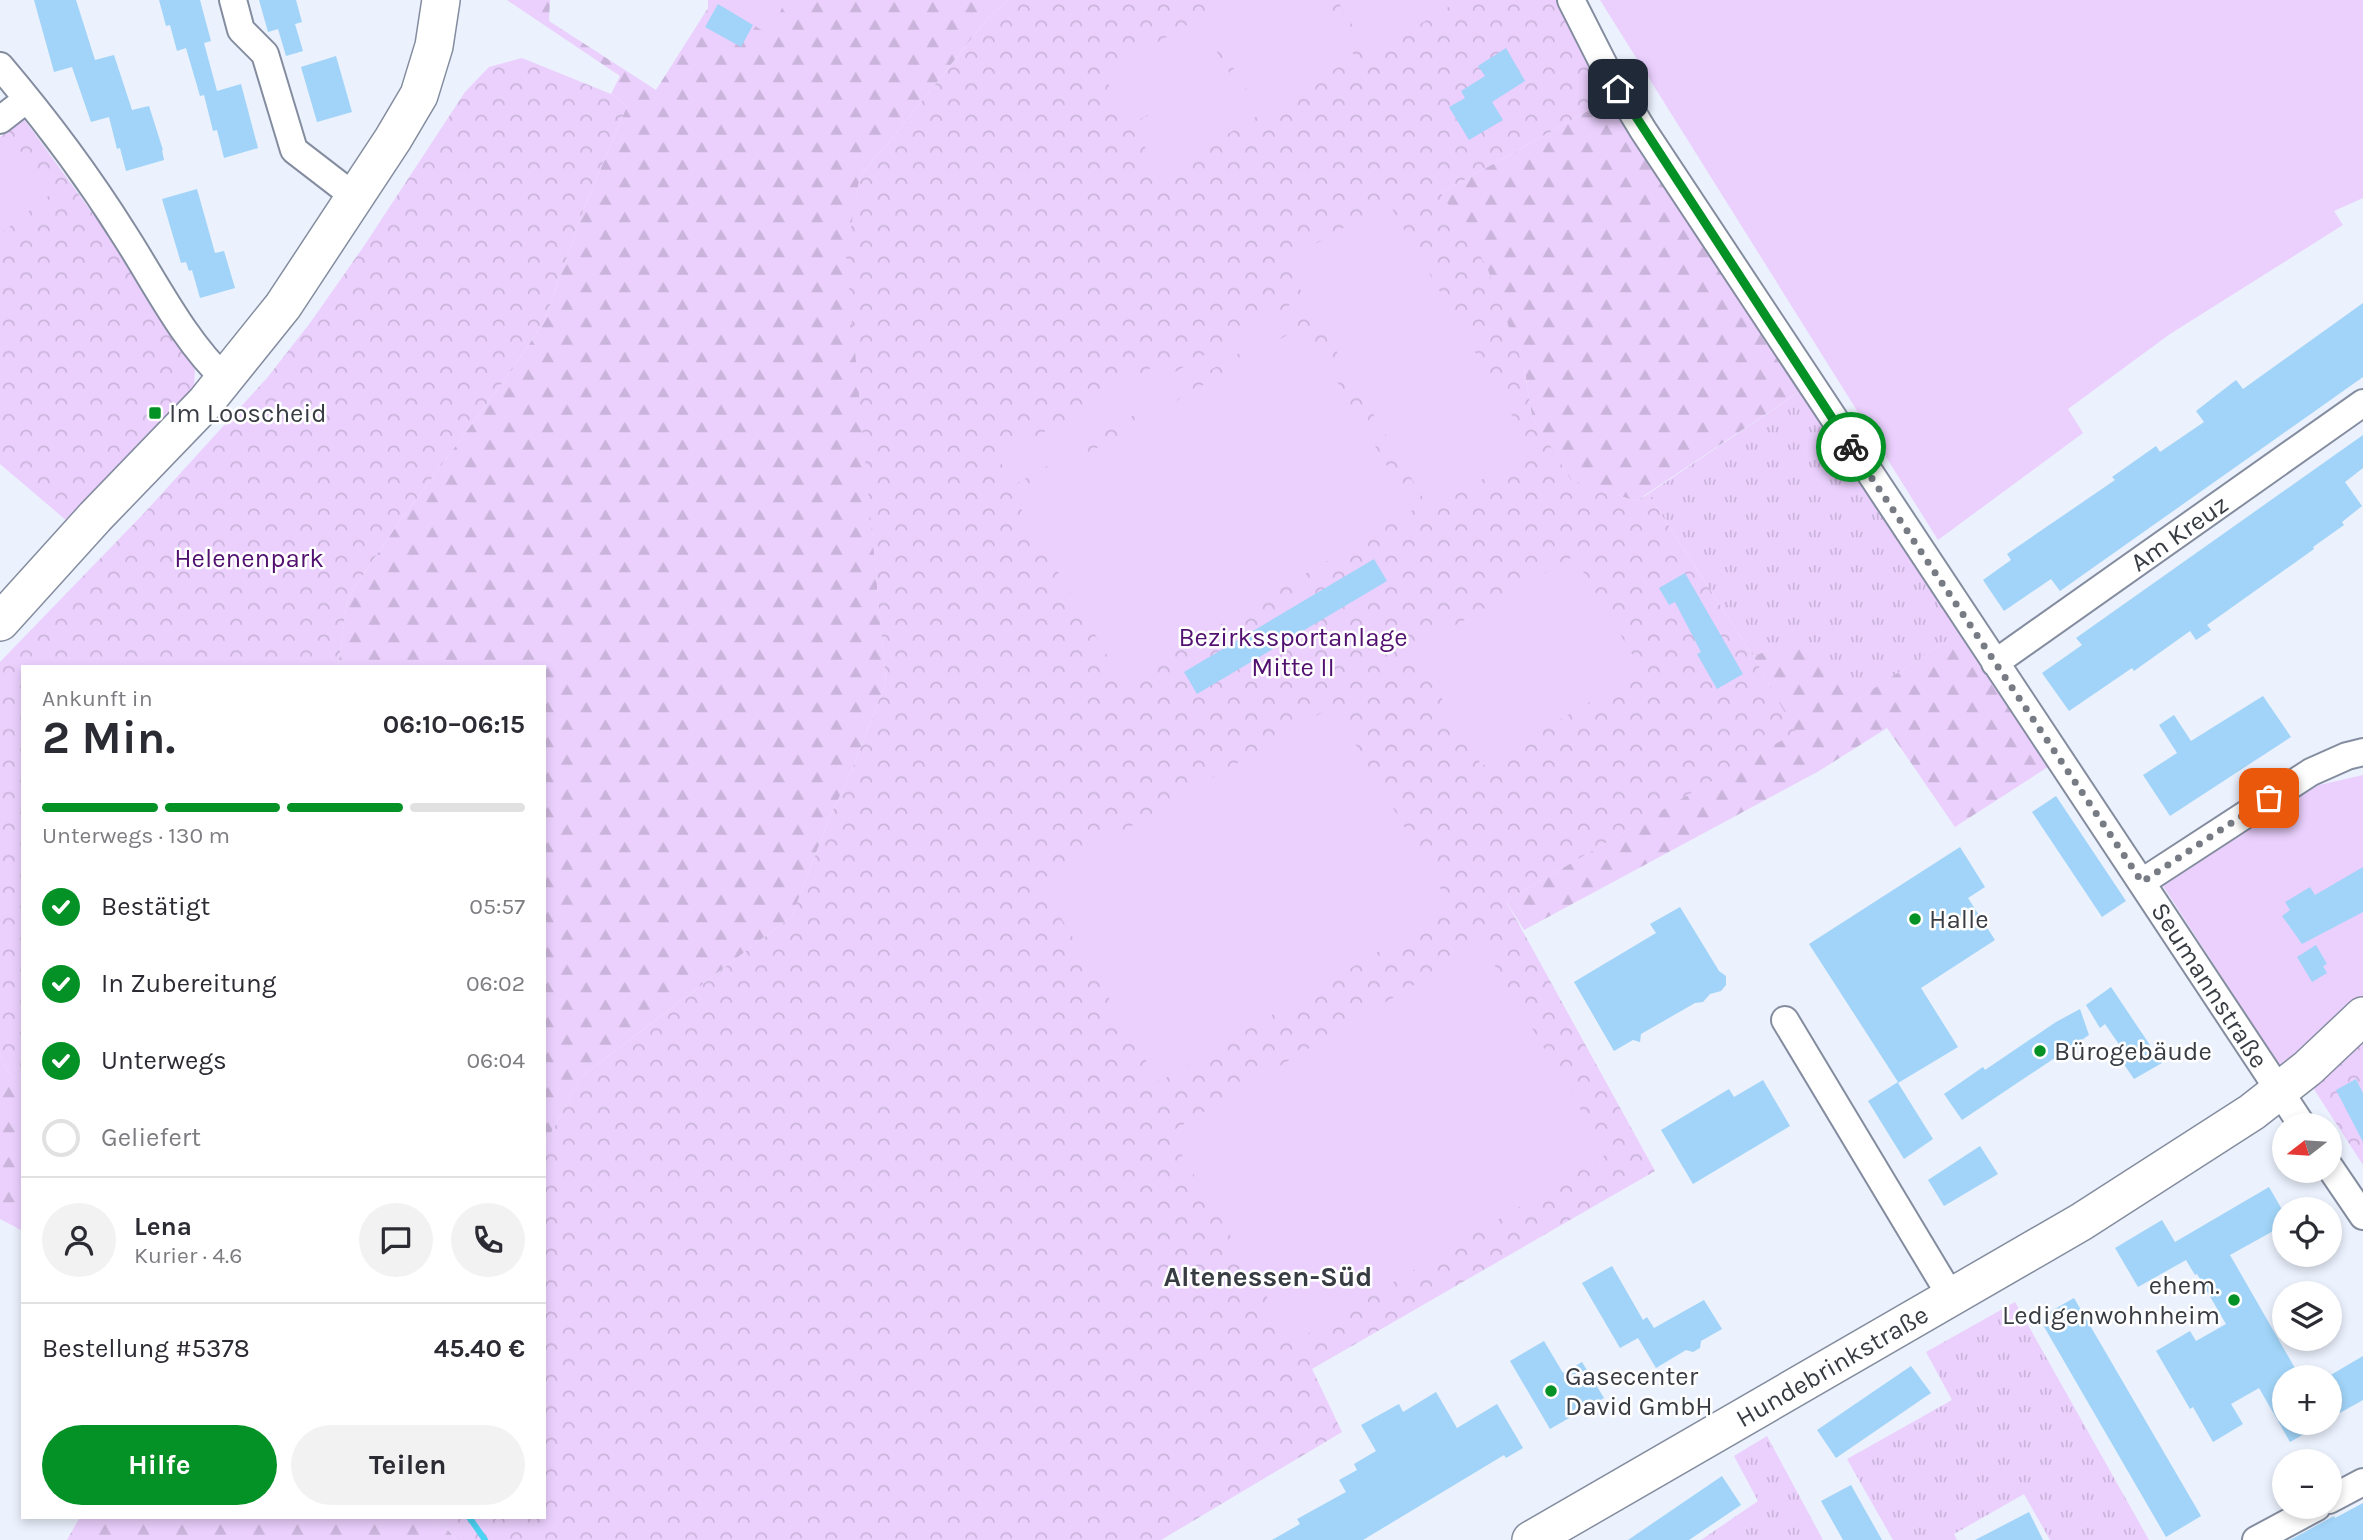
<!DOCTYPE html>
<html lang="de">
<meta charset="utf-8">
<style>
body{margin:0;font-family:Karla,sans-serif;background:#f2f2f3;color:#2b2b33;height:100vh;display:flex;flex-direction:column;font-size:26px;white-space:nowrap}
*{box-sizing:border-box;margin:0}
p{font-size:23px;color:#7c7c81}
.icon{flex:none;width:38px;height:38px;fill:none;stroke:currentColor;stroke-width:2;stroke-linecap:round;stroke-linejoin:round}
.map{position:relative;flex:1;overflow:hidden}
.details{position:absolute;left:21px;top:665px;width:525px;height:854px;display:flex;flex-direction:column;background:#fff;border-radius:0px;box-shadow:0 4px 10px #0003}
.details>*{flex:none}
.needle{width:46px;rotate:253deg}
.buttons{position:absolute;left:2272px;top:1113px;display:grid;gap:14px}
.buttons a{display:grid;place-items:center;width:70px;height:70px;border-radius:50%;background:#fff;box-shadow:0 4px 10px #0003;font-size:35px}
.pin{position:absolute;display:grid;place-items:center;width:60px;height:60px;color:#fff;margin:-30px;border-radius:14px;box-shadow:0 4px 10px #0006}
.courier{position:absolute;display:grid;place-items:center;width:70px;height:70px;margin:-35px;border:5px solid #049125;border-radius:50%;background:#fff;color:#222;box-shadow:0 2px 9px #0007}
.summary em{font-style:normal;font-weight:700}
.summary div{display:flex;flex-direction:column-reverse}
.summary{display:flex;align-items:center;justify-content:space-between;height:119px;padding:0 21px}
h1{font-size:46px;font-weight:700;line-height:52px}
.bar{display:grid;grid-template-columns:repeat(4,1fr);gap:10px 7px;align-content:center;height:84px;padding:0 21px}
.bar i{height:9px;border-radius:5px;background:#e1e1e2}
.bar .on{background:#049125}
.bar p{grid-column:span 4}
.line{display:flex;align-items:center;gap:18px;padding:0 21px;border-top:2px solid #e1e1e2}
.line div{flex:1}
.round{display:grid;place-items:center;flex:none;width:74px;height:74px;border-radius:37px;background:#f2f2f3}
ol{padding:0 21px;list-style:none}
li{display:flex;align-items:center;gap:21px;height:77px}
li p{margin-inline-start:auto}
li .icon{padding:7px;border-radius:50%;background:#049125;color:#fff;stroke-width:4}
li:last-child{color:#7c7c81}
li i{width:38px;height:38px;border:4px solid #e1e1e2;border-radius:50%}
.cta{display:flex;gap:14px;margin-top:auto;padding:14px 21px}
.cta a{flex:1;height:80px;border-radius:42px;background:#049125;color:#fff;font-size:28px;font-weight:700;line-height:80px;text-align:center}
.cta a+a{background:#f2f2f3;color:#2b2b33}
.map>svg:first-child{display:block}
.grass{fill:url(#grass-tufts)}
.forest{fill:url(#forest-firs)}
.park{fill:url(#park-crowns)}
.garden{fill:#ebd0fe}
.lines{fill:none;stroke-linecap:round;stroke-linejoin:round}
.stream{stroke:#4bd3f3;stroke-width:6}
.building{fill:#a1d4f8}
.street-casing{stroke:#848d9f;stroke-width:30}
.secondary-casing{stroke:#848d9f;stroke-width:40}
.street{stroke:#fff;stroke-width:26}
.secondary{stroke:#fff;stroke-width:37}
.done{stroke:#777b84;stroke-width:7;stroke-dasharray:0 12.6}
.route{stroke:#049125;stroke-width:9}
.poi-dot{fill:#049125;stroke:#fff;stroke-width:2.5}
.labels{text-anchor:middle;stroke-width:5;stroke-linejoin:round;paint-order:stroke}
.poi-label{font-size:26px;fill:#383c43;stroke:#fff;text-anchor:start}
.street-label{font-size:26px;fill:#383c43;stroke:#fff}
.park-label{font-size:26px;fill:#521170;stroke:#fff}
.neighbourhood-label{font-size:28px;font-weight:bold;fill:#383c43;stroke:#fff}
</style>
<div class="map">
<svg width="2363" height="1540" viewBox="0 0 2363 1540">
<defs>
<pattern id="grass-tufts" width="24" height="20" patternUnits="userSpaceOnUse" patternTransform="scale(1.75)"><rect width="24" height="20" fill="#ebd0fe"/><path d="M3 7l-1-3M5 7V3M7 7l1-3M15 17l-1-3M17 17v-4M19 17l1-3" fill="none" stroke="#cab4db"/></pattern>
<pattern id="forest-firs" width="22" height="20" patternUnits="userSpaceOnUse" patternTransform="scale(1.75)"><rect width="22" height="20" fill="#ebd0fe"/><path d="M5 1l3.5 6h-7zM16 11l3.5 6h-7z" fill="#cab4db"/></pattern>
<pattern id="park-crowns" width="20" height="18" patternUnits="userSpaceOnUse" patternTransform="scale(1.75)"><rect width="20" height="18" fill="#ebd0fe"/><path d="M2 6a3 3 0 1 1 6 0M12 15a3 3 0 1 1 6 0" fill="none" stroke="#cab4db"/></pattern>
</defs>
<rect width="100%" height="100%" fill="#ebf1fd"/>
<path class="grass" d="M1805,388L1968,627L1852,703L1806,639L1753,656L1648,494Z
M2015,1302L2149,1540H2050L2024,1494L1954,1534L1957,1540H1893L1847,1459L1952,1400L1926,1352Z
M1767,1436L1823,1540H1701L1758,1501L1734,1456Z"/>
<path class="forest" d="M507,0H550L549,21L656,90L708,8V0H1008L988,18L903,125L860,176L847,255L886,682L852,770L829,819L792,916L581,1077L544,1146V667H338L347,601L354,588L395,528L511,371L544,322L584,208L627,106L611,94L620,76Z
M1616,95L1805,388L1636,501L1571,481L1532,416L1524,368L1441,193Z
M1968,627L2057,761L1955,827L1887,728L1819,771L1524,930L1506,901L1795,732L1753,656L1806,638L1853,702Z
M0,1055L7,1070L23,1084V1231L0,1219Z
M80,1517H436L457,1540H67Z"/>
<path class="park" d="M1008,0H1566L1616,95L1441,193L1487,267L1524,368L1532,416L1571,480L1636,501L1648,494L1753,656L1796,732L1506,901L1655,1171L1312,1369L1342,1432L1161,1540H457L436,1517H544V1146L581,1077L792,916L829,819L852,770L886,682L846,255L860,176L903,125L988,18Z
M522,58L611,94L627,106L584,208L544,322L511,371L395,528L354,588L347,601L338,667H23V1084L7,1070L0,1055V662L147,510L267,378L310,323L364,246L465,92L489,67Z
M24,119L112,240L195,366L194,392L79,506L67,521L0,464V137Z
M2363,1032V1165L2308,1080Z"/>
<path class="garden" d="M708,0H786L769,34Z
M1229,0H1321L1355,57L1261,114L1202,16Z
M1337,0L1344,1L1460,0L1370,54Z
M1600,0H2363V198L2334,211L2343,225L2170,334L2068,409L2083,433L1938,540Z
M1197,19L1256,117L1161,174L1132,125L1177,98L1132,124L1103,75Z
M18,148L52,193L0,234V162Z
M1388,202L1532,450L1430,510L1284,262Z
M1298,300L1306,314L1004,491L996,478L1006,472L999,459L1161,362L1170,375Z
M1304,325L1413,510L1123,682L1014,497Z
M1574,556L1642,671L1482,766L1413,650Z
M1333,706L1452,908L1159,1082L1039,881Z
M2363,775V1005L2279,1065L2163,886L2315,786Z
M1482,944L1607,1154L1294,1342L1169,1133Z"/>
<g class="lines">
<path class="stream" d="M469,1517L485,1540"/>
</g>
<path class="building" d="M34,0H76L95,60L114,55L132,110L149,106L163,150H162L164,160L126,171L120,148L117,149L109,117L91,122L72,67L54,72Z
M159,0H200L211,41L204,43L217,91L241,84L258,148L224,158L217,130L213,131L204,95L200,96L186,48L177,51L170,25L166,26Z
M259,0H296L302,22L295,24L303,51L286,56L278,29L268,32Z
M718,4L753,25L741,47L705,27Z
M1506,48L1525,81L1492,102L1503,120L1469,140L1449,107L1465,98L1461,91L1485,76L1478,66Z
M336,56L352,112L317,122L301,67Z
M197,189L215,253L224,251L235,288L200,298L192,270L189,271L186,262L181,263L162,199Z
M2363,303V377L2060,591L2051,579L2004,611L1983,580L2011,560L2007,554L2115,480L2112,477L2156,446L2160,452L2204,422L2196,411L2236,380L2243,389Z
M2363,435V468L2345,482L2362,506L2342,522L2344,525L2313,547L2314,549L2207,625L2211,630L2196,640L2190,631L2134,671L2132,668L2069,711L2042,673L2082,645L2076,638Z
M1374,559L1387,581L1197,694L1184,672Z
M1685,573L1743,674L1717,689L1697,654L1701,652L1675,602L1669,605L1659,588Z
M2263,696L2291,737L2170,816L2143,775L2177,753L2159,725L2174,715L2191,741Z
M2056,796L2126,901L2102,917L2032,812Z
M1960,847L1985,887L1968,898L1995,940L1921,988L1958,1047L1898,1083L1933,1139L1904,1159L1868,1101L1898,1082L1809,944Z
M2363,867V912L2302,944L2282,916L2290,910L2285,902L2310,887L2315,895Z
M1680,907L1719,971L1726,976V985L1721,991L1710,994L1703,1002L1695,1003L1641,1034L1640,1042L1633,1040L1614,1051L1574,982L1656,933L1650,924Z
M2316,945L2327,964L2323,966L2327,973L2312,982L2297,957Z
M2111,987L2162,1063L2134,1079L2121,1060L2127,1056L2105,1024L2100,1028L2086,1005Z
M2080,1009L2089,1035L1962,1120L1944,1094L1983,1067L1985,1070L2056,1022Z
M2356,1079L2363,1093V1142L2336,1090Z
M1763,1080L1790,1126L1693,1184L1661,1130L1729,1089L1734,1097Z
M1980,1146L1998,1174L1944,1206L1928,1180Z
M2269,1187L2284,1213V1225L2230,1255L2300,1377H2284V1423H2324L2290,1442L2259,1388L2231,1404L2243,1424L2213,1442L2193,1407L2190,1409L2156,1351L2190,1331L2196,1341L2226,1324L2197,1274L2195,1275L2186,1260L2138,1287L2115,1248L2162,1220L2175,1242Z
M1612,1266L1643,1320L1647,1317L1654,1328L1704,1300L1722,1329L1701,1341L1700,1348L1693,1352L1686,1350L1656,1368L1638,1338L1620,1348L1582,1283Z
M2074,1298L2201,1516L2166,1537L2039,1318Z
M1544,1341L1563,1373L1582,1362L1604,1398L1550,1429L1510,1361Z
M2363,1356V1400L2329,1419V1376Z
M1911,1366L1931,1393L1836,1458L1817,1430Z
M1436,1392L1457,1428L1497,1404L1523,1448L1506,1458L1504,1455L1363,1540H1272L1300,1524L1297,1519L1346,1492L1339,1480L1357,1470L1354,1464L1376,1451L1361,1425L1399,1404L1403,1412Z
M1722,1476L1741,1505L1689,1540H1628Z
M1851,1485L1882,1540H1843L1821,1501Z
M2363,1503V1540H2290L2334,1516L2335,1518Z
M2029,1512L2043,1540H1975Z"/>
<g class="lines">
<defs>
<path id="street" d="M233,0L241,30L265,54L294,150L355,197
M1571,0L1606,69L1643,130L2302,1125
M0,66C45,119 87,175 124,234C155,282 184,341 225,379
M0,120L27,99
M1995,663L2363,403
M2142,882L2311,772L2347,756L2363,752
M1785,1020L1952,1298
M2329,1166L2363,1216
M2329,1500L2363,1482
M2256,1540L2317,1507"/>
<path id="secondary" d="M0,622L95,517L205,403L283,306L393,139L419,95L434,46L441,0
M1531,1540L2081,1222L2252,1112L2308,1068L2363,1016"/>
</defs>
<use href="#street" class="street-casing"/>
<use href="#secondary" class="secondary-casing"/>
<use href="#street" class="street"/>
<use href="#secondary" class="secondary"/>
</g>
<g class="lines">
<path class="done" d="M1851,447L2142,882L2269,798"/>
<path class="route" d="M1618,89L1851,447"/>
</g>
<g class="poi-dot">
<rect x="148" y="406" width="14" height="14" rx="3.5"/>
<circle cx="1915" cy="919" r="7"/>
<circle cx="2040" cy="1051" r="7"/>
<circle cx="2234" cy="1300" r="7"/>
<circle cx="1551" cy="1391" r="7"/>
</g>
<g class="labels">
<g class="poi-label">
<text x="169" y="422">Im Looscheid</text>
<text x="1929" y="928">Halle</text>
<text x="2054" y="1060">Bürogebäude</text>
<text x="2220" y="1294" text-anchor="end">ehem.<tspan x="2220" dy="30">Ledigenwohnheim</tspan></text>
<text x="1565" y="1385">Gasecenter<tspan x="1565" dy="30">David GmbH</tspan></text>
</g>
<g class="street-label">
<text transform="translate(2179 533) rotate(-35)" y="9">Am Kreuz</text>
<text transform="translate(2210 985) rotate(57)" y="9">Seumannstraße</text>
<text transform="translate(1832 1366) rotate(-30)" y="9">Hundebrinkstraße</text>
</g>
<g class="park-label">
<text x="249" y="567">Helenenpark</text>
<text x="1293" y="646">Bezirkssportanlage<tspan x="1293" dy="30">Mitte II</tspan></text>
</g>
<g class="neighbourhood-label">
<text x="1268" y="1286">Altenessen-Süd</text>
</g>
</g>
</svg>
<div class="buttons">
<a><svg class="needle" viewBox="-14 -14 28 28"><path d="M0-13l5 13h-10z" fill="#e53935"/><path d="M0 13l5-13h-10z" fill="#7c7c81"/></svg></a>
<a><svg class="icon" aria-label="locate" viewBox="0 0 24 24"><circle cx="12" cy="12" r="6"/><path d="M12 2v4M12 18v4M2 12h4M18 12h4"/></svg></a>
<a><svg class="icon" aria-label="layers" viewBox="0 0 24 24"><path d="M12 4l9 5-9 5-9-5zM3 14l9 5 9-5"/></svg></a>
<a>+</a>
<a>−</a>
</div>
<div class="pin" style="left:2269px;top:798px;background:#ea580c"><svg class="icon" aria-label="bag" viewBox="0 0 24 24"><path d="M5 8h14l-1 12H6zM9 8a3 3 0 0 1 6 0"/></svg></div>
<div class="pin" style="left:1618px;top:89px;background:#1f2937"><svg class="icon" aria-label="home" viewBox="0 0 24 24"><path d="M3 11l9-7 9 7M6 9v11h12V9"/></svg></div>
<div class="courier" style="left:1851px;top:447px"><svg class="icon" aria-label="bike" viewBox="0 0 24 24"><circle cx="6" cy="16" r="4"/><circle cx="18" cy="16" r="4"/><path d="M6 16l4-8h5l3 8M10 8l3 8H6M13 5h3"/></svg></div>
<section class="details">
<div class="summary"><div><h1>2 Min.</h1><p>Ankunft in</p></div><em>06:10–06:15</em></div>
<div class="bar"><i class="on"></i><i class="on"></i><i class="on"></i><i></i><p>Unterwegs · 130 m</p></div>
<ol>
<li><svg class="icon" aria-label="check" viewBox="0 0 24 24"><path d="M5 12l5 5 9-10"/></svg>Bestätigt<p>05:57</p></li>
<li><svg class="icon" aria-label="check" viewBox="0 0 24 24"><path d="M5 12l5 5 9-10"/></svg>In Zubereitung<p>06:02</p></li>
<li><svg class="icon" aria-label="check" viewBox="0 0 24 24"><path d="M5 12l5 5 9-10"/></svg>Unterwegs<p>06:04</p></li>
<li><i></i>Geliefert</li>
</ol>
<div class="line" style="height:126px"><a class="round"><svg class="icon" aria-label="person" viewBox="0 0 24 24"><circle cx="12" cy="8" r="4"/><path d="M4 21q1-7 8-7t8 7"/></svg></a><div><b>Lena</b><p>Kurier · 4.6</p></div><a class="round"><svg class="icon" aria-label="chat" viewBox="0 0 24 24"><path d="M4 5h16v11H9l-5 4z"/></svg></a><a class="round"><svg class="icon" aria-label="phone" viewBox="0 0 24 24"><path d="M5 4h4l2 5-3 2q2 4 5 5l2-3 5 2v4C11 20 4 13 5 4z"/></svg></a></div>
<div class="line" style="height:91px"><div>Bestellung #5378</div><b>45.40 €</b></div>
<div class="cta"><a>Hilfe</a><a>Teilen</a></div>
</section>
</div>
